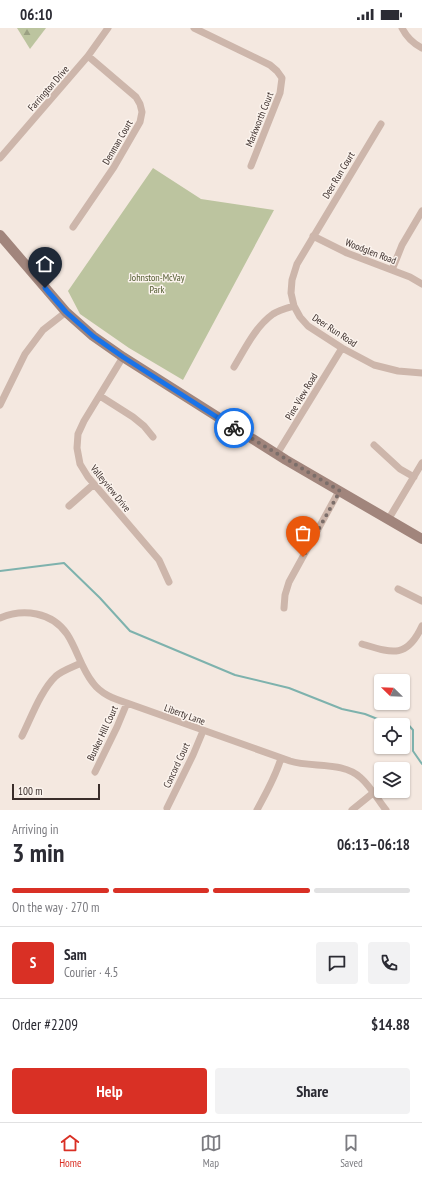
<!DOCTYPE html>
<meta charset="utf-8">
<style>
body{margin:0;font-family:"PT Sans Narrow",sans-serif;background:#f2f2f3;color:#2b2b33;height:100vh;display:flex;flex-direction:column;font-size:15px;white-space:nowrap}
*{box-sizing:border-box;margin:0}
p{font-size:13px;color:#7c7c81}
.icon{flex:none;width:22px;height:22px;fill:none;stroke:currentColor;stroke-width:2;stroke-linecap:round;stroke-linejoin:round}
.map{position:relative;height:782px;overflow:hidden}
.drawer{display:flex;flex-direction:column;background:#fff;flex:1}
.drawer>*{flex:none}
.needle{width:26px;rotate:293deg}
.buttons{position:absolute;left:374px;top:646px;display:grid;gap:8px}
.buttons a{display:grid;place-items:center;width:36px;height:36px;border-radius:4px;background:#fff;box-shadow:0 1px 3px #0004;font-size:20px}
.scale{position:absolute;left:12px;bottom:10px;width:88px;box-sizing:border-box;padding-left:4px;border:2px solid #3a2d2a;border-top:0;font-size:11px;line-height:14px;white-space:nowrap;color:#3a2d2a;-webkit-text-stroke:3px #fbf3ed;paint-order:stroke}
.pin{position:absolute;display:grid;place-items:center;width:34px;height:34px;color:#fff;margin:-41px -17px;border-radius:50% 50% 50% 0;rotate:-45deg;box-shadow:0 0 4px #0007}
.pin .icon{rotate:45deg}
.courier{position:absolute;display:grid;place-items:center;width:40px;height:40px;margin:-20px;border:3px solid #1a73e8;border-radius:50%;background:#fff;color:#222;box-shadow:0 1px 5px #0007}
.headline em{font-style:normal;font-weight:800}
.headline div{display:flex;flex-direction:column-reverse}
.headline{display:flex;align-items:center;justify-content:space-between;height:68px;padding:0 12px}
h1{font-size:26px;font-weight:800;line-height:30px}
.bar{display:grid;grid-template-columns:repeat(4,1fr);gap:6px 4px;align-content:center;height:48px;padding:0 12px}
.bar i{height:5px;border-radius:3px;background:#e1e1e2}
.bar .active{background:#d93025}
.bar p{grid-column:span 4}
.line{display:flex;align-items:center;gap:10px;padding:0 12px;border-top:1px solid #e1e1e2}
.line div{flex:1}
.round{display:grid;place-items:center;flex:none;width:42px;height:42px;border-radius:4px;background:#f2f2f3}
.action{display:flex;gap:8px;margin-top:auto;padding:8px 12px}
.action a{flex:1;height:46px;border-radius:4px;background:#d93025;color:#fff;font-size:16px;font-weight:800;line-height:46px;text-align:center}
.action a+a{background:#f2f2f3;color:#2b2b33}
.status{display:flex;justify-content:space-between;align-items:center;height:28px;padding:0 20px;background:#fff;direction:ltr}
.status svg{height:11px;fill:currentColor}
.menu{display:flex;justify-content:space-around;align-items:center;height:56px;border-top:1px solid #e1e1e2;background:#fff;font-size:11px;color:#7c7c81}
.menu a{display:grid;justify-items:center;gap:2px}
.menu .active{color:#d93025}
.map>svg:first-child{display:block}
.green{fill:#bcc49f}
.forest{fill:url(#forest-firs)}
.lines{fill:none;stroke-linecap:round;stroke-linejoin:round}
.stream{stroke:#7eb2ad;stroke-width:2}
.street{stroke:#cdb6ab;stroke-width:7}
.secondary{stroke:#a1857c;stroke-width:10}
.done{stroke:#7b6e6a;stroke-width:4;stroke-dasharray:0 7.2}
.route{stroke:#1a73e8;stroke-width:5}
.labels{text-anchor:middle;stroke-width:3;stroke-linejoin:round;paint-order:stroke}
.street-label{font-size:10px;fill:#3a2d2a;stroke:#fbf3ed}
.park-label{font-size:10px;fill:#4f592e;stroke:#fbf3ed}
</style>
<div class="status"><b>06:10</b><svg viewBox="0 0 49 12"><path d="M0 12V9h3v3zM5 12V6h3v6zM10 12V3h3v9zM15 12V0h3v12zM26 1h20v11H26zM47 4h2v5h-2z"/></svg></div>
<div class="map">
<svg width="422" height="782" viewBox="0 0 422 782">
<defs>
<pattern id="forest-firs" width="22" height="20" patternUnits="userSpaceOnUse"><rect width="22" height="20" fill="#bcc49f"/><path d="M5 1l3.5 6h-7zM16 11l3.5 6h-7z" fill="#9aa082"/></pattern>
</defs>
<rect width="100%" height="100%" fill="#f4e8e0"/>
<path class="green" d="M153,140L201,171L274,182L183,352L129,320L80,286L68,263Z"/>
<path class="forest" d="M17,0H46L30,21Z"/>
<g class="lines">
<path class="stream" d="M0,543L64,535L100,570L130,603L235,647L289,660L342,681L365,686L385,694L404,692L413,702V723L422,736"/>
<path class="street" d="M194,0L270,37L277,43L282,50L280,65L251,138
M402,0C406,8 414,16 422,20
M381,96L297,236L292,252L291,265L294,278L300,289L308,298L342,320L374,337L398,343L422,345
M0,130L88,28L108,0
M73,199L114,139L140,94L142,84L140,76L136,69L88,28
M313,208L347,225L410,249L422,256
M392,242L402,217L422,183
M123,329L84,393L78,406L77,420L80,436L88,449L159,532L169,554
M234,339C245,321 255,299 273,286C279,282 287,280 294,278
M100,368L133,389L144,398L153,409
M0,377L25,326L43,302L66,284
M374,417L400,441L414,449
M277,426L342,320
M69,478L94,456
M388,492L422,435
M398,561L422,573
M284,580L285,567L289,554L339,463
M0,590C23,580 52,584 67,606C77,621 81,640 93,655C101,666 114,671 127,675L290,733C312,740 343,733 361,750C371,759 378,772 386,782
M362,616C392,625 407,631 422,598
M22,708C31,690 41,662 56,648C63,642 73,639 81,635
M95,744L117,699L127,675
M167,780L193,727L203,703
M257,782C266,765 276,748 281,730
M352,782L373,765"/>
<path class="secondary" d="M0,207L66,284L93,308L123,329L286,432L422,511"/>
</g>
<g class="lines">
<path class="done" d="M234,400L340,463L303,529"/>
<path class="route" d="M45,260L66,284L93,308L123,329L234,400"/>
</g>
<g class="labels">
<g class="street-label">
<text transform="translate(48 60) rotate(-49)" y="4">Farrington Drive</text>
<text transform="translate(259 91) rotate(-68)" y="4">Markworth Court</text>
<text transform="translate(117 114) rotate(-60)" y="4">Denman Court</text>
<text transform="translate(338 147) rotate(-59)" y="4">Deer Run Court</text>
<text transform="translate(371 223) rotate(21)" y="4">Woodglen Road</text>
<text transform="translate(335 302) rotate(33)" y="4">Deer Run Road</text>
<text transform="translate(301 368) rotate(-59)" y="4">Pine View Road</text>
<text transform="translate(111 460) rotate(51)" y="4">Valleyview Drive</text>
<text transform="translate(185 686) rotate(20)" y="4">Liberty Lane</text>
<text transform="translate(102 705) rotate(-65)" y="4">Bunker Hill Court</text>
<text transform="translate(176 737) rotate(-65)" y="4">Concord Court</text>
</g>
<g class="park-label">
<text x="157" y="253">Johnston-McVay<tspan x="157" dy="12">Park</tspan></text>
</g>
</g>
</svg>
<div class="buttons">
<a><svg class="needle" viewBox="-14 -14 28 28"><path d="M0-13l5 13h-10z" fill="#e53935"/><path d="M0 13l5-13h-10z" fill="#7c7c81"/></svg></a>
<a><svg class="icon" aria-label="locate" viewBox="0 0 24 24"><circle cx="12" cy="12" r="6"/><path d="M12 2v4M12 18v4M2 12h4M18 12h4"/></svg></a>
<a><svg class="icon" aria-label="layers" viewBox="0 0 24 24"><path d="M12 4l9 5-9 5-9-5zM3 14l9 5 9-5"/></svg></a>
</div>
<div class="scale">100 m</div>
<div class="pin" style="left:303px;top:529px;background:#ea580c"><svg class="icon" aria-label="bag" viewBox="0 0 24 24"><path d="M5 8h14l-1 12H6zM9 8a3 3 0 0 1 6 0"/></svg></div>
<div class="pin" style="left:45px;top:260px;background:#1f2937"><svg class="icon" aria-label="home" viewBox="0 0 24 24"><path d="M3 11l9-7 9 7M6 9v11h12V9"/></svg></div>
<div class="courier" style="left:234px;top:400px"><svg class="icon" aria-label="bike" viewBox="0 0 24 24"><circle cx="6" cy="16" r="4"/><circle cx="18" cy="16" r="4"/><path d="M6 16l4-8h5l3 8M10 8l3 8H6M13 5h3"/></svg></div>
</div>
<section class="drawer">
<div class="headline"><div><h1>3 min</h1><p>Arriving in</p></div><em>06:13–06:18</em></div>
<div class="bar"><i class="active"></i><i class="active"></i><i class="active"></i><i></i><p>On the way · 270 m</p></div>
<div class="line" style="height:72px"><b class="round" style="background:#d93025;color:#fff">S</b><div><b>Sam</b><p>Courier · 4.5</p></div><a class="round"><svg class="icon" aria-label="chat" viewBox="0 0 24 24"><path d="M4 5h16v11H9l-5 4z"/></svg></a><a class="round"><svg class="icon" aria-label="phone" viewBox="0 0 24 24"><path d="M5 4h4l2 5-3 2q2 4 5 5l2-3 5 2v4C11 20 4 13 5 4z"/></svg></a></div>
<div class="line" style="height:52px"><div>Order #2209</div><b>$14.88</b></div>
<div class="action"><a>Help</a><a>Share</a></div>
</section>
<nav class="menu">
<a class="active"><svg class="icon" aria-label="home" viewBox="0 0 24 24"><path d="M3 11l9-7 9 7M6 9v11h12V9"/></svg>Home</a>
<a><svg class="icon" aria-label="map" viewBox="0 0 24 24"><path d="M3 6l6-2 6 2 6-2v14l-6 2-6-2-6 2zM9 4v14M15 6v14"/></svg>Map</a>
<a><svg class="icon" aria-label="saved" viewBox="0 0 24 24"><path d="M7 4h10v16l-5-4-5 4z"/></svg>Saved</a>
</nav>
